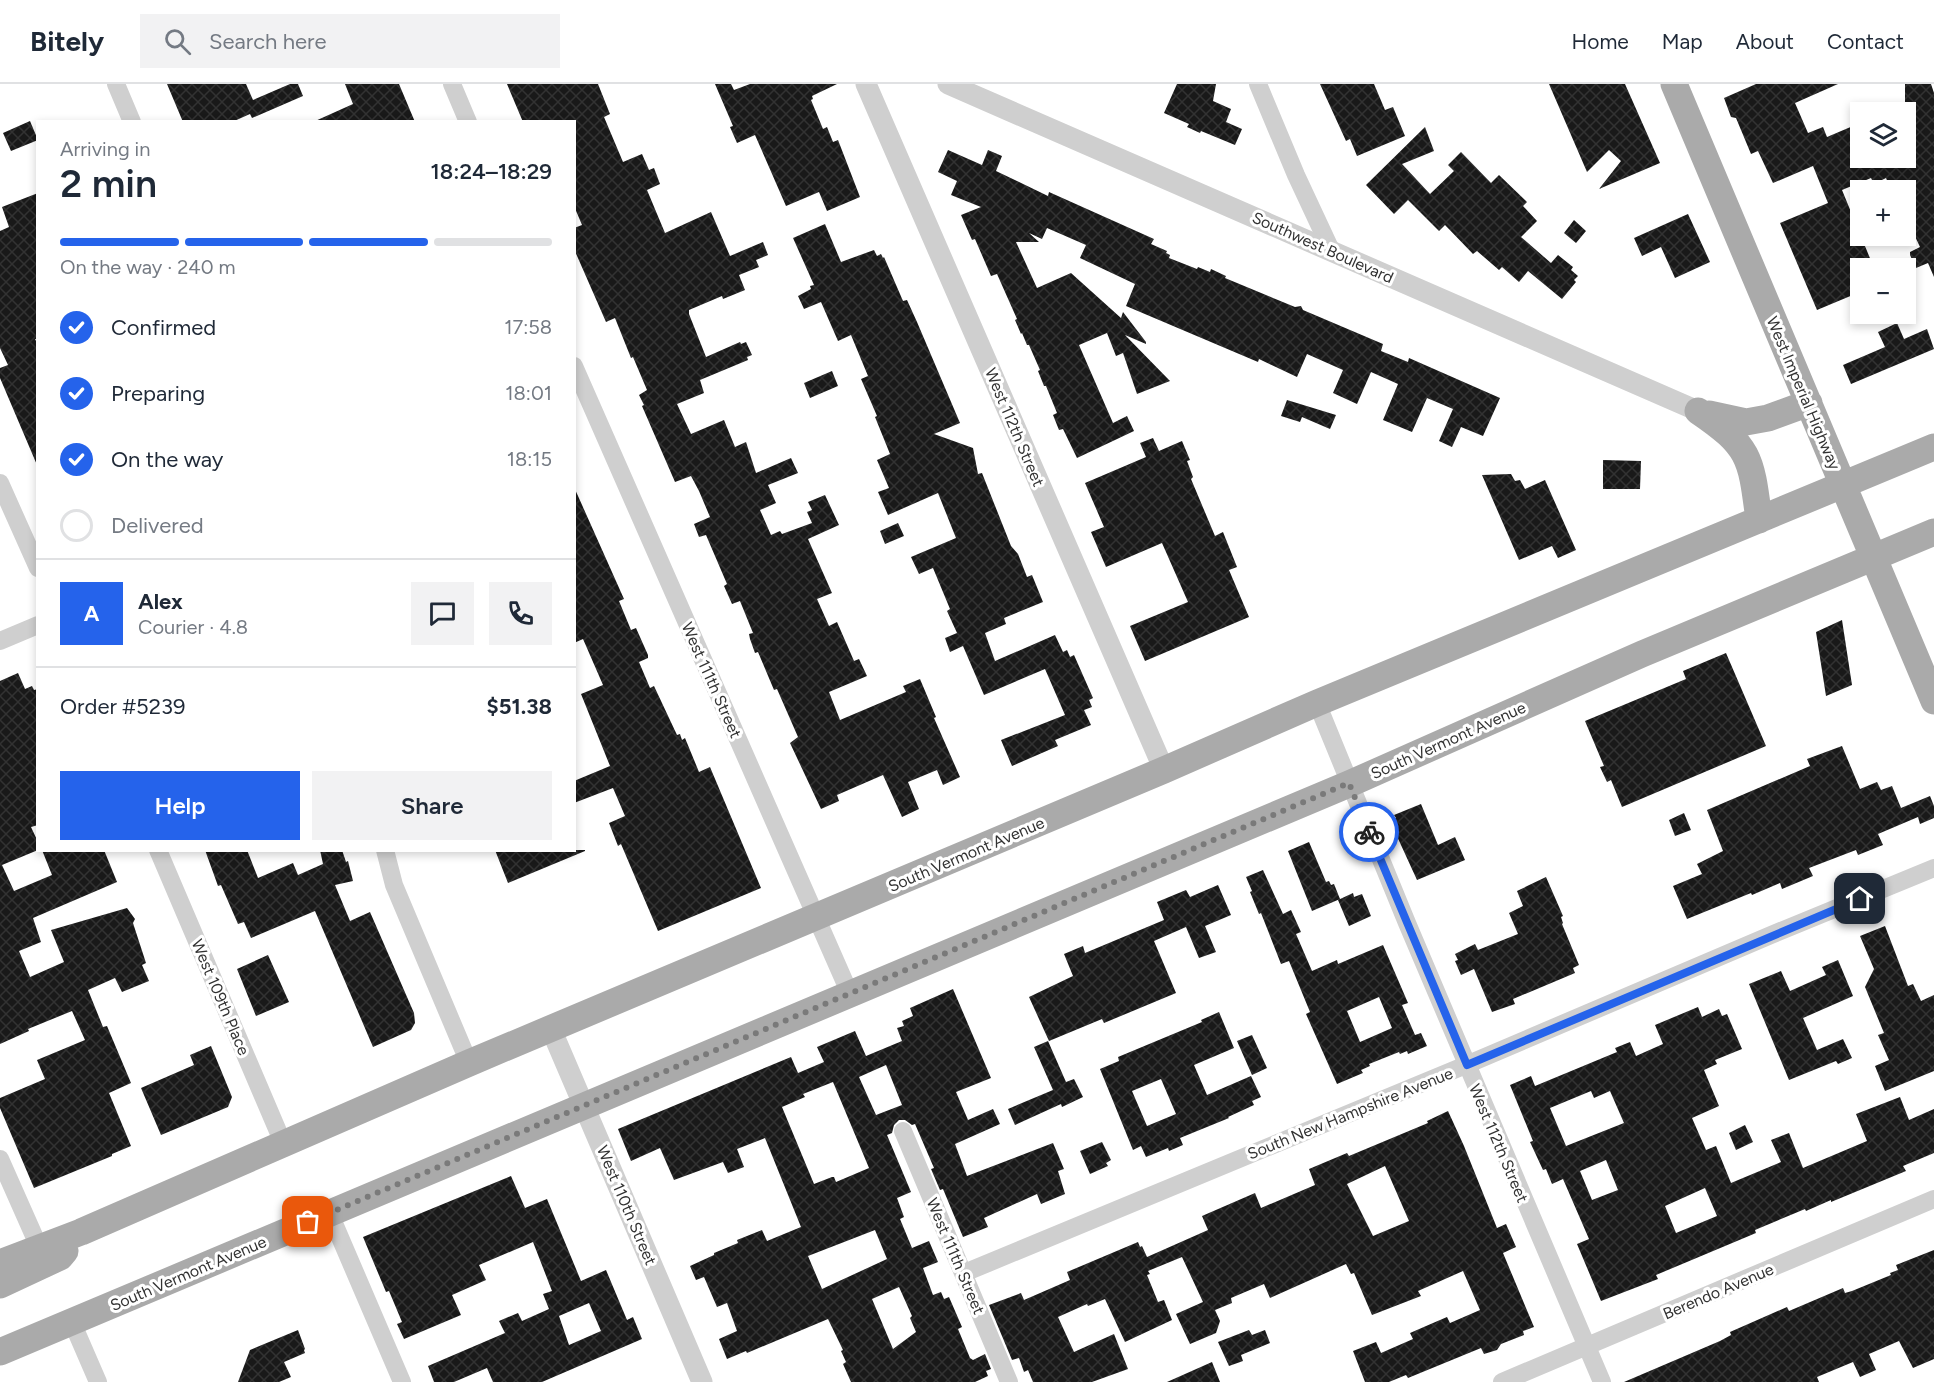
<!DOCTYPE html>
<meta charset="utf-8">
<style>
body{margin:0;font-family:Figtree,sans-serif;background:#f2f2f3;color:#1f2937;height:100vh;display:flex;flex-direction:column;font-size:22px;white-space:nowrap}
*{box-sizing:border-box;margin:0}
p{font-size:20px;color:#747a83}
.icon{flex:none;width:33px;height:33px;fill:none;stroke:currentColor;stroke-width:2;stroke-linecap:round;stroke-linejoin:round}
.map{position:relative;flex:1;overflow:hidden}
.details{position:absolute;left:36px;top:36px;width:540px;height:732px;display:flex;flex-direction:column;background:#fff;border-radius:0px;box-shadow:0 3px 9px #0003}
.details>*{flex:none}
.fabs{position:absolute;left:1850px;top:18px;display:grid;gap:12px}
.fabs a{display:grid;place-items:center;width:66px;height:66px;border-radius:0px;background:#fff;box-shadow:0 3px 9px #0003;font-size:30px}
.pin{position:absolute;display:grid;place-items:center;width:51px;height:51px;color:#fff;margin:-26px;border-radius:12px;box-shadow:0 3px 9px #0006}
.courier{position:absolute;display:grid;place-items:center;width:60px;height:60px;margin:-30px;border:4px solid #2563eb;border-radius:50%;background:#fff;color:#222;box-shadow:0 2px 8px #0007}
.head em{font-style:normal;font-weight:600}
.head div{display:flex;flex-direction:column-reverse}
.head{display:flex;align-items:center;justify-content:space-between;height:102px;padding:0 24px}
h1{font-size:39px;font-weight:600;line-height:45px}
.bar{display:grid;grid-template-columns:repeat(4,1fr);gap:9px 6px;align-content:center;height:72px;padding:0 24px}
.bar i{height:8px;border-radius:4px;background:#e0e1e3}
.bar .on{background:#2563eb}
.bar p{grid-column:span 4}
.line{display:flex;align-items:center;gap:15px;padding:0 24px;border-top:2px solid #e0e1e3}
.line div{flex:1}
.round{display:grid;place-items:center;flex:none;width:63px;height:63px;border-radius:0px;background:#f2f2f3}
ol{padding:0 24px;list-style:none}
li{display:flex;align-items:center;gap:18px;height:66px}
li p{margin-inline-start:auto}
li .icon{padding:6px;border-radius:50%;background:#2563eb;color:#fff;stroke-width:4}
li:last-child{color:#747a83}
li i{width:33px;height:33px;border:3px solid #e0e1e3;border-radius:50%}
.action{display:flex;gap:12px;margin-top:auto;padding:12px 24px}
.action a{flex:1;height:69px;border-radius:0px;background:#2563eb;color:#fff;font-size:24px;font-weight:600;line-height:69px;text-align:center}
.action a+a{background:#f2f2f3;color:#1f2937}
header{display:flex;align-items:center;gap:36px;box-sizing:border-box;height:84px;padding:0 30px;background:#fff;border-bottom:2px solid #e0e1e3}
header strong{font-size:28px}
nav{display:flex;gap:33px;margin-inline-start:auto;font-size:21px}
.search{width:420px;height:54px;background:#f2f2f3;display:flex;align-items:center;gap:15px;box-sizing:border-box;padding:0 21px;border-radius:0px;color:#747a83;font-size:22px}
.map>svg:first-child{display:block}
.building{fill:url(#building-cross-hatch);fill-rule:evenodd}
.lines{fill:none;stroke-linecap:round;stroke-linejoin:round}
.minor{stroke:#cfcfcf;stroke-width:18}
.tertiary{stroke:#cfcfcf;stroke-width:21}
.primary{stroke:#aaa;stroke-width:27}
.done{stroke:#7a7a7a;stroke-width:6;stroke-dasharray:0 10.8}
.route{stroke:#2563eb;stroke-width:8}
.labels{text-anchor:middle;stroke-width:6;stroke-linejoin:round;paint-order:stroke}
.street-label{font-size:16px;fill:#323232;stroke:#fff}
</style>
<header>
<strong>Bitely</strong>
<div class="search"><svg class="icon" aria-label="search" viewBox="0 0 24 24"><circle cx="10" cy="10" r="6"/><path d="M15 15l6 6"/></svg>Search here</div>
<nav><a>Home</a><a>Map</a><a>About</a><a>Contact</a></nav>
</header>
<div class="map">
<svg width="1934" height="1298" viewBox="0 0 1934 1298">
<defs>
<pattern id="building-cross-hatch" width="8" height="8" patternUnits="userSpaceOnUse" patternTransform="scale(1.5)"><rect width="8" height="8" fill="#191919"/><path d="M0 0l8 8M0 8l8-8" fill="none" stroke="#323232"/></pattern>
</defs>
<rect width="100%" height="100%" fill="#fff"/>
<path class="building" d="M167,0H246L253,16L290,0H298L303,12L252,34L250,30L232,38H183Z
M345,0H399L415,38H313L353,20Z
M507,0H598L610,30L604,33L623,78L642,70L649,86L654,84L660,100L647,106L665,149L711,128L730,172L763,158L768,171L756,176L759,183L739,191L745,206L723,215L722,212L689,226V230L706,273L740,258L741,260L746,258L752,271L747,273L748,276L700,296L704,309L677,320L691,350L724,336L735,363L746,358L756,389L791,374L798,389L768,401L776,419L760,426L771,451L780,447L782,450L812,439L807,428L812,426L808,418L825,411L839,441L808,455L832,509L817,515L829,542L837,538L854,577L859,575L867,592L829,608L840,636L906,608L903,602L920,595L936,633L934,634L960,693L943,701L937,686L908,698L919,725L902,733L883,691L837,711L839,717L821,725L790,659L798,653L777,605L774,606L758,568L755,569L750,555L749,550L753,549L740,517L732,520L724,502L727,500L706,451L699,453L694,440L710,433L699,407L691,392L675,398L642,322L644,321L639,311L647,306L633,273L631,274L615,234L606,238L574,165V144L582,141L574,122V38H523Z
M715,0H731L734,6L750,0H837L812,12L813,15L811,16L823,45L827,43L833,58L838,56L860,113L827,127L819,108L786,122L755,51L737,59L730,43L733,42Z
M1177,0H1216L1213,17L1231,25L1226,38L1242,45L1235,61L1201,47L1200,49L1187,43L1189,40L1164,29Z
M1320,0H1374L1385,26L1393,23L1405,52L1357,72L1350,55L1346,57Z
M1549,0H1625L1660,79L1599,105L1621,77L1609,66L1587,88Z
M1756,0H1838L1795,19L1808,49L1823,43L1827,53L1860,39V74H1905V0H1931L1934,9V193L1928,179L1916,184L1910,171V168L1920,163L1905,131V106H1891L1886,94L1874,100L1871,94L1842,106L1874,184H1860V208L1817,226L1780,139L1828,119L1813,82L1773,99L1758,67L1751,70L1736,34L1731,33L1724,14Z
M30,37L38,56L11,67L3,49Z
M1425,43L1434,67L1402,80L1430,110L1454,87L1448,81L1461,68L1491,99L1499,91L1527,118L1523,122L1537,137L1521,153L1551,179L1558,171L1573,183L1571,186L1578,192L1574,196L1576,198L1562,215L1528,187L1519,198L1502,183L1499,186L1477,167L1473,170L1445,141L1439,147L1408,116L1394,130L1366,101Z
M948,66L982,81L988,66L1002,72L996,87L1048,112L1049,108L1154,155L1151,160L1167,167L1166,169L1170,171L1169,174L1197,185L1198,183L1210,188L1211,185L1226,192L1225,194L1295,223L1301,222L1303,226L1383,260L1381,267L1408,278L1409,274L1500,314L1483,352L1461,343L1452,363L1439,357L1453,325L1427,314L1412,348L1383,336L1398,300L1371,288L1357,320L1333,309L1343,286L1307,270L1297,293L1259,275L1258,278L1126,222L1135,200L1080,174L1086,161L1047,144L1042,155L1029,149L1039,158H1016L1037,204L1071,189L1121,234L1123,228L1146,258V260L1125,251L1170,297L1137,310L1123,269L1116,272L1107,249L1079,261L1113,339L1127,332L1134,347L1077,374L1063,345L1059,346L1053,331L1057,329L1046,302H1044L1038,287L1040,286L1029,261H1027L1022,249L1021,250L1015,236L1017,235L997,190L991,192L975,155L972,156L961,131L981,123L951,111L957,97L938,88Z
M38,109V255H35L38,261L37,381L0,294V284L8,281L0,264V147L9,143L2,123Z
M1688,130L1710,178L1675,194L1661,163L1642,172L1634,154Z
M1574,136L1586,147L1576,159L1564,149Z
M825,140L841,178L874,166L877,172L881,170L883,174L884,173L903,217L907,216L917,238L960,339L934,350L973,364L978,390L982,389L1011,462L1018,470L1027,493L1032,491L1043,518L1004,534L1006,540L985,549L995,577L1055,551L1063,568L1067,566L1070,573L1074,571L1093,614L1089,616L1092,623L1084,626L1091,641L1055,656L1058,662L1012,682L1001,656L1065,631L1045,585L984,611L963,562L950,568L945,554L957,549L947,527L950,525L933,484L919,490L911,473L956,454L938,409L888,431L878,408L889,404L877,376L890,370L875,333L877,332L861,295L868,292L851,251L838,257L821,218L804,225L798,212L811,205L810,202L814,201L793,154Z
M1897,239L1904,255L1927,245L1934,265L1851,300L1843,281L1885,263L1878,248Z
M832,287L838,302L810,314L804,299Z
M1287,316L1336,331L1330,345L1302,333L1300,338L1281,332Z
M1153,354L1159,367L1182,357L1190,376L1187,377L1193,393L1191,395L1215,452L1223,448L1237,483L1229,486L1249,533L1145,577L1130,542L1188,518L1162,459L1106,483L1091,448L1104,443L1085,399L1146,373L1140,359Z
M1603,376L1641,377L1640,405H1603Z
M1511,390L1515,397L1520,396L1525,405L1545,396L1576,466L1558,474L1552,462L1519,476L1482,391Z
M574,403L624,515L619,517L631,546L636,544L648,571V574L639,578L650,604L654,602L677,651L680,650L682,656L685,654L699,688L710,683L761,804L658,847L621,760L618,762L609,739L625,732L613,704L574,719V697L610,682L581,610L603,601L583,555L574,559Z
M898,439L904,452L885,460L880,447Z
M1842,536L1852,601L1826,612L1816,548Z
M1726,569L1766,662L1622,723L1611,696L1607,698L1600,683L1604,682L1585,637L1686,595L1683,587Z
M18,589L25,605L32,602L34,606L38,605V741L31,743L38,758V766L2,781L14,807L52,791L42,766H104L117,798L33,834L41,858L19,867L30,893L64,878L51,846L127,824L135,835L133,839L146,879L142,881L149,897L122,908L115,894L88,906L103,943L107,942L131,999L109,1009L131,1062L112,1070V1072L34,1104L0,1024V1014L45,995L37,976L85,956L72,927L28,945L29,947L0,960V597Z
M1842,662L1860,705L1877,698L1881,706L1892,702L1901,724L1930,712L1934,722V734L1920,740L1918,733L1878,750L1883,761L1858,771L1856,766L1809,784L1813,792L1782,805L1780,799L1752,811L1751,809L1687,835L1673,802L1702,790L1697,780L1723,767L1707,726L1810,682L1807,675Z
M1421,720L1438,761L1455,753L1465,776L1417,796L1390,737L1396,734L1394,731Z
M1684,729L1691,746L1675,752L1669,736Z
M1309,758L1326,798L1329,797L1331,801L1334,800L1340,815L1312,827L1288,767Z
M205,766H247L258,794L293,779L298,791L323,780L320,766H342L346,778L348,777L353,797L335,801L350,837L370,828L414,929L415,939L411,946L373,963L315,827L251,854L244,838L238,840L221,801L218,802Z
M495,766H585V767L508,799Z
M1263,786L1283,830L1291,826L1301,848L1296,850L1312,887L1337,876L1338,880L1383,861L1408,919L1402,921L1415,951L1421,949L1427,962L1408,970L1407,967L1400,970L1399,968L1369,980L1370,982L1361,986L1363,989L1337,1000L1306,930L1310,928L1289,877L1281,880L1261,829L1259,830L1250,808L1252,807L1246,793ZM1379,913L1392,944L1360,958L1347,927Z
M1546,793L1563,832L1561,833L1563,839L1562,840L1579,881L1573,884L1575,889L1513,915L1515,920L1492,928L1474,885L1461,891L1455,877L1458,876L1455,870L1475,860L1478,866L1518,850L1509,829L1523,822L1517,807Z
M1218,801L1231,831L1205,842L1216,868L1199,874L1186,843L1154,857L1176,909L1104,939L1102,935L1049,957L1029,913L1073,892L1064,870L1083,862L1085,869L1164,836L1157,818L1186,806L1190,813Z
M1353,809L1354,813L1362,810L1371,832L1349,842L1338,816Z
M1885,842L1908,902L1913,900L1921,917L1934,911V987L1885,1007L1875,982L1889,976L1878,951L1884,949L1865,903L1874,885L1860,852Z
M268,871L289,918L256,932L237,885Z
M1838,876L1853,912L1803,934L1817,966L1843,955L1852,974L1838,980L1836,977L1789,996L1749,900L1781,887L1790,907L1826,891L1822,883Z
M953,905L991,994L956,1008L968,1036L993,1025L1000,1040L955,1060L967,1092L1053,1059L1064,1085L1058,1087L1065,1110L1041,1120L1037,1110L984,1134L988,1143L963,1153L943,1105L940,1106L931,1085L934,1084L915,1040L912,1041L905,1036H899L894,1041L892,1049L887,1051L911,1108L897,1114L904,1133L900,1135L912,1164L929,1157L938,1178L923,1184L933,1211L941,1208L944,1215L949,1213L962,1243L958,1245L970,1274L973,1276L985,1270L991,1285L986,1287L988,1292L975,1298H851L843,1280L846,1278L841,1267L843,1266L828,1235L747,1269L746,1267L727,1275L719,1255L737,1247L727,1219L717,1223L704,1193L696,1196L690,1182L714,1171V1169L738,1159L737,1156L762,1146L767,1157L801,1143L765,1054L737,1065L744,1083L728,1089L723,1078L674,1096L660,1064L631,1077L618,1045L791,973L798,989L824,978L817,963L855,947L866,972L902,957L897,944L904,942L902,937L913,932L910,924ZM886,981L902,1021L876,1031L859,993ZM833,998L869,1084L836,1098L834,1093H832L814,1100L782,1023L805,1013L803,1010ZM875,1146L887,1175L822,1205L808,1172ZM899,1203L912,1232L910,1234L916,1248L893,1265L872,1215Z
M1698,923L1702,933L1719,925L1722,932L1727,930L1742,965L1715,976L1717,980L1704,986L1719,1022L1692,1034L1706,1066L1716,1062L1731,1099L1781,1078L1771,1056L1789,1049L1803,1084L1867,1057L1856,1030L1900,1013L1909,1036L1934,1025V1069L1903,1082L1906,1087L1831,1118V1116L1806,1127L1805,1125L1755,1146L1756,1149L1656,1191L1658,1195L1601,1217L1577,1160L1589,1155L1563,1095L1552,1100L1546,1085L1543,1086L1530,1058L1533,1057L1510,1001L1531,992L1535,1002L1617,968L1615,964L1630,958L1636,972L1663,960L1655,941ZM1591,1007L1594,1014L1610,1007L1624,1039L1566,1062L1550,1024ZM1606,1076L1618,1106L1592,1116L1580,1087ZM1705,1104L1717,1132L1676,1149L1665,1122Z
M1219,928L1234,964L1194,981L1207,1011L1251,992L1261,1013L1252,1017L1254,1021L1228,1033L1229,1034L1180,1054L1183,1061L1169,1067L1168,1064L1146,1073L1141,1062L1133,1066L1100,985L1119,977L1118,973L1202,938L1201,936ZM1161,995L1176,1030L1147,1042L1132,1007Z
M1252,951L1267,984L1252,991L1237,957Z
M1048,957L1066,998L1074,995L1083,1013L1062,1023L1061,1020L1015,1041L1008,1025L1053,1006L1034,963Z
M211,962L232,1013L228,1023L161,1051L141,1004L194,981L190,971Z
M1448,1027L1464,1062L1497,1144L1506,1140L1516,1163L1503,1169L1534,1243L1523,1247L1524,1251L1501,1260L1497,1266L1484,1270L1481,1264L1408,1294L1406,1291L1389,1298H1365L1353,1267L1376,1258L1381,1269L1413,1255L1410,1249L1433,1239L1447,1233L1450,1239L1480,1226L1463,1187L1418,1207L1421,1212L1372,1231L1354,1189L1351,1190L1346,1180L1270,1214L1264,1200L1231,1214L1232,1219L1215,1226L1220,1237L1216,1249L1190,1260L1176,1230L1203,1218L1182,1173L1148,1187L1150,1190L1147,1191L1158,1218L1164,1216L1172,1236L1125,1258L1105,1215L1088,1222L1087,1220L1058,1233L1074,1268L1114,1250L1128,1285L1092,1298H1033L1028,1286L1024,1288L1019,1274L1012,1276L989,1221L1021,1209L1024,1216L1070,1196L1067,1188L1138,1158L1140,1163L1142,1162L1147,1173L1208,1146L1202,1132L1255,1109L1261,1124L1315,1101L1309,1085L1347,1069L1349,1072L1428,1039L1427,1037ZM1385,1082L1409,1137L1373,1152L1347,1100Z
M1745,1041L1753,1058L1736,1066L1729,1049Z
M1102,1058L1111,1076L1106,1079L1108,1082L1090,1090L1080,1067Z
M511,1092L525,1124L547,1115L581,1197L606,1186L627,1236L633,1233L642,1255L542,1298H493L487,1284L454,1298H434L428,1282L505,1249L499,1237L518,1229L522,1237L549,1225L543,1210L552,1207L533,1158L479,1181L486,1196L452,1211L461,1231L404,1255L397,1240L402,1238L389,1207L386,1208L363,1153ZM589,1219L601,1247L569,1261L559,1232Z
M1934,1166V1275L1913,1284L1899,1257L1869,1270L1876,1286L1860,1293L1853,1278L1817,1293L1819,1298H1624L1720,1257L1731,1251L1730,1248L1787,1223L1789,1227L1843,1204L1845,1209L1852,1207L1891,1191L1890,1189L1898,1186L1896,1181Z
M298,1246L305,1265L304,1266L305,1269L284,1278L291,1293L279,1298H238L250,1266Z
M1249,1246L1252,1251L1265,1246L1270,1259L1241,1271L1243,1277L1229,1282L1218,1258Z
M1212,1278L1220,1298H1167Z"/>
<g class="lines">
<path class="minor" d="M116,0L132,38
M452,0L468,38
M1258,0L1296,91L1331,166
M574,282L850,910
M0,399L38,484
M0,557L38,541
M1317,619L1407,839L1602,1298
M158,766L283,1059
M385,766L394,801L469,979
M903,1047L1009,1298
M0,1075L39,1163
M330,1130L402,1298
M964,1189L1466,981L1771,851L1934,784
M72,1238L98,1298
M1502,1298L1934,1115"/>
<path class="tertiary" d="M866,0L1164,686
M948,0L1698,327
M551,945L702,1298"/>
<path class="primary" d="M1674,0L1934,617
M1698,327C1751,363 1751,374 1759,436
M1709,330L1746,338L1768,334L1809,319
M0,1179L81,1148L469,979L1164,686L1317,619L1934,363
M0,1201L60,1173L65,1167
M0,1268L1349,700L1642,570L1934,448"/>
</g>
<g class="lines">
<path class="done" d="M308,1138L1349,699L1369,748"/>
<path class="route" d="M1369,748L1467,981L1860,815"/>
</g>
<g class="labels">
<g class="street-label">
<text transform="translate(1323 163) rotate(24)" y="6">Southwest Boulevard</text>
<text transform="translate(1804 309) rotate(67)" y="6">West Imperial Highway</text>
<text transform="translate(1015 343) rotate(67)" y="6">West 112th Street</text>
<text transform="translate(712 596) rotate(66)" y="6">West 111th Street</text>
<text transform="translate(1448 656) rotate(-24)" y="6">South Vermont Avenue</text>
<text transform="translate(966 770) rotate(-23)" y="6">South Vermont Avenue</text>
<text transform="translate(221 913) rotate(67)" y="6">West 109th Place</text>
<text transform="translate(1350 1029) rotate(-22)" y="6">South New Hampshire Avenue</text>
<text transform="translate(1499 1059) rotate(67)" y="6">West 112th Street</text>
<text transform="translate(627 1121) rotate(67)" y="6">West 110th Street</text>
<text transform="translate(956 1172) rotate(67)" y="6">West 111th Street</text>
<text transform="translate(188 1189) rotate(-23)" y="6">South Vermont Avenue</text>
<text transform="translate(1718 1207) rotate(-23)" y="6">Berendo Avenue</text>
</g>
</g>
</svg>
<div class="fabs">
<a><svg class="icon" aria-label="layers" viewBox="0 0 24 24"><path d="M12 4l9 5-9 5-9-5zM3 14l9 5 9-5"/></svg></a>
<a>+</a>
<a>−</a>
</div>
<div class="pin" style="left:308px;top:1138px;background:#ea580c"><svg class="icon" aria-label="bag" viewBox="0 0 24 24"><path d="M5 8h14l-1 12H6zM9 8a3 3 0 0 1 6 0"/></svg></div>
<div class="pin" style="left:1860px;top:815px;background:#1f2937"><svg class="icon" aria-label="home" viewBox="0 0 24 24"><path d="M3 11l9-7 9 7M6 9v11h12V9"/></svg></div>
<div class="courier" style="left:1369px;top:748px"><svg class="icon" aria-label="bike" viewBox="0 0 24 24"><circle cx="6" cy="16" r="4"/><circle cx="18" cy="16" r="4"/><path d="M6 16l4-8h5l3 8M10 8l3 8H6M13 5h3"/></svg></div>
<section class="details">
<div class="head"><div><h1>2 min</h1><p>Arriving in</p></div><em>18:24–18:29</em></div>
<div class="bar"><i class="on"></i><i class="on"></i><i class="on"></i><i></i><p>On the way · 240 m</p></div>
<ol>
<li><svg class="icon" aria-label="check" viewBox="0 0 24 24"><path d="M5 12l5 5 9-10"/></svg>Confirmed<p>17:58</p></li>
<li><svg class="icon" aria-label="check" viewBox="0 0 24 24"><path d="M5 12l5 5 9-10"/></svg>Preparing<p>18:01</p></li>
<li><svg class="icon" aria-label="check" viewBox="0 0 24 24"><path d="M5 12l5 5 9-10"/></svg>On the way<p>18:15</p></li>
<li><i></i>Delivered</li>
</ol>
<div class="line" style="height:108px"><b class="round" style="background:#2563eb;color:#fff">A</b><div><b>Alex</b><p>Courier · 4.8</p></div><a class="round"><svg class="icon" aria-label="chat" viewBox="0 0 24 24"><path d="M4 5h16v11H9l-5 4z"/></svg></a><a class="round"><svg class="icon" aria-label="phone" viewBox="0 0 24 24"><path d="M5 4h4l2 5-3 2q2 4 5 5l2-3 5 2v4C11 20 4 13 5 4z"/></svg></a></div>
<div class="line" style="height:78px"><div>Order #5239</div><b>$51.38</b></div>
<div class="action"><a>Help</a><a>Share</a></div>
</section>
</div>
